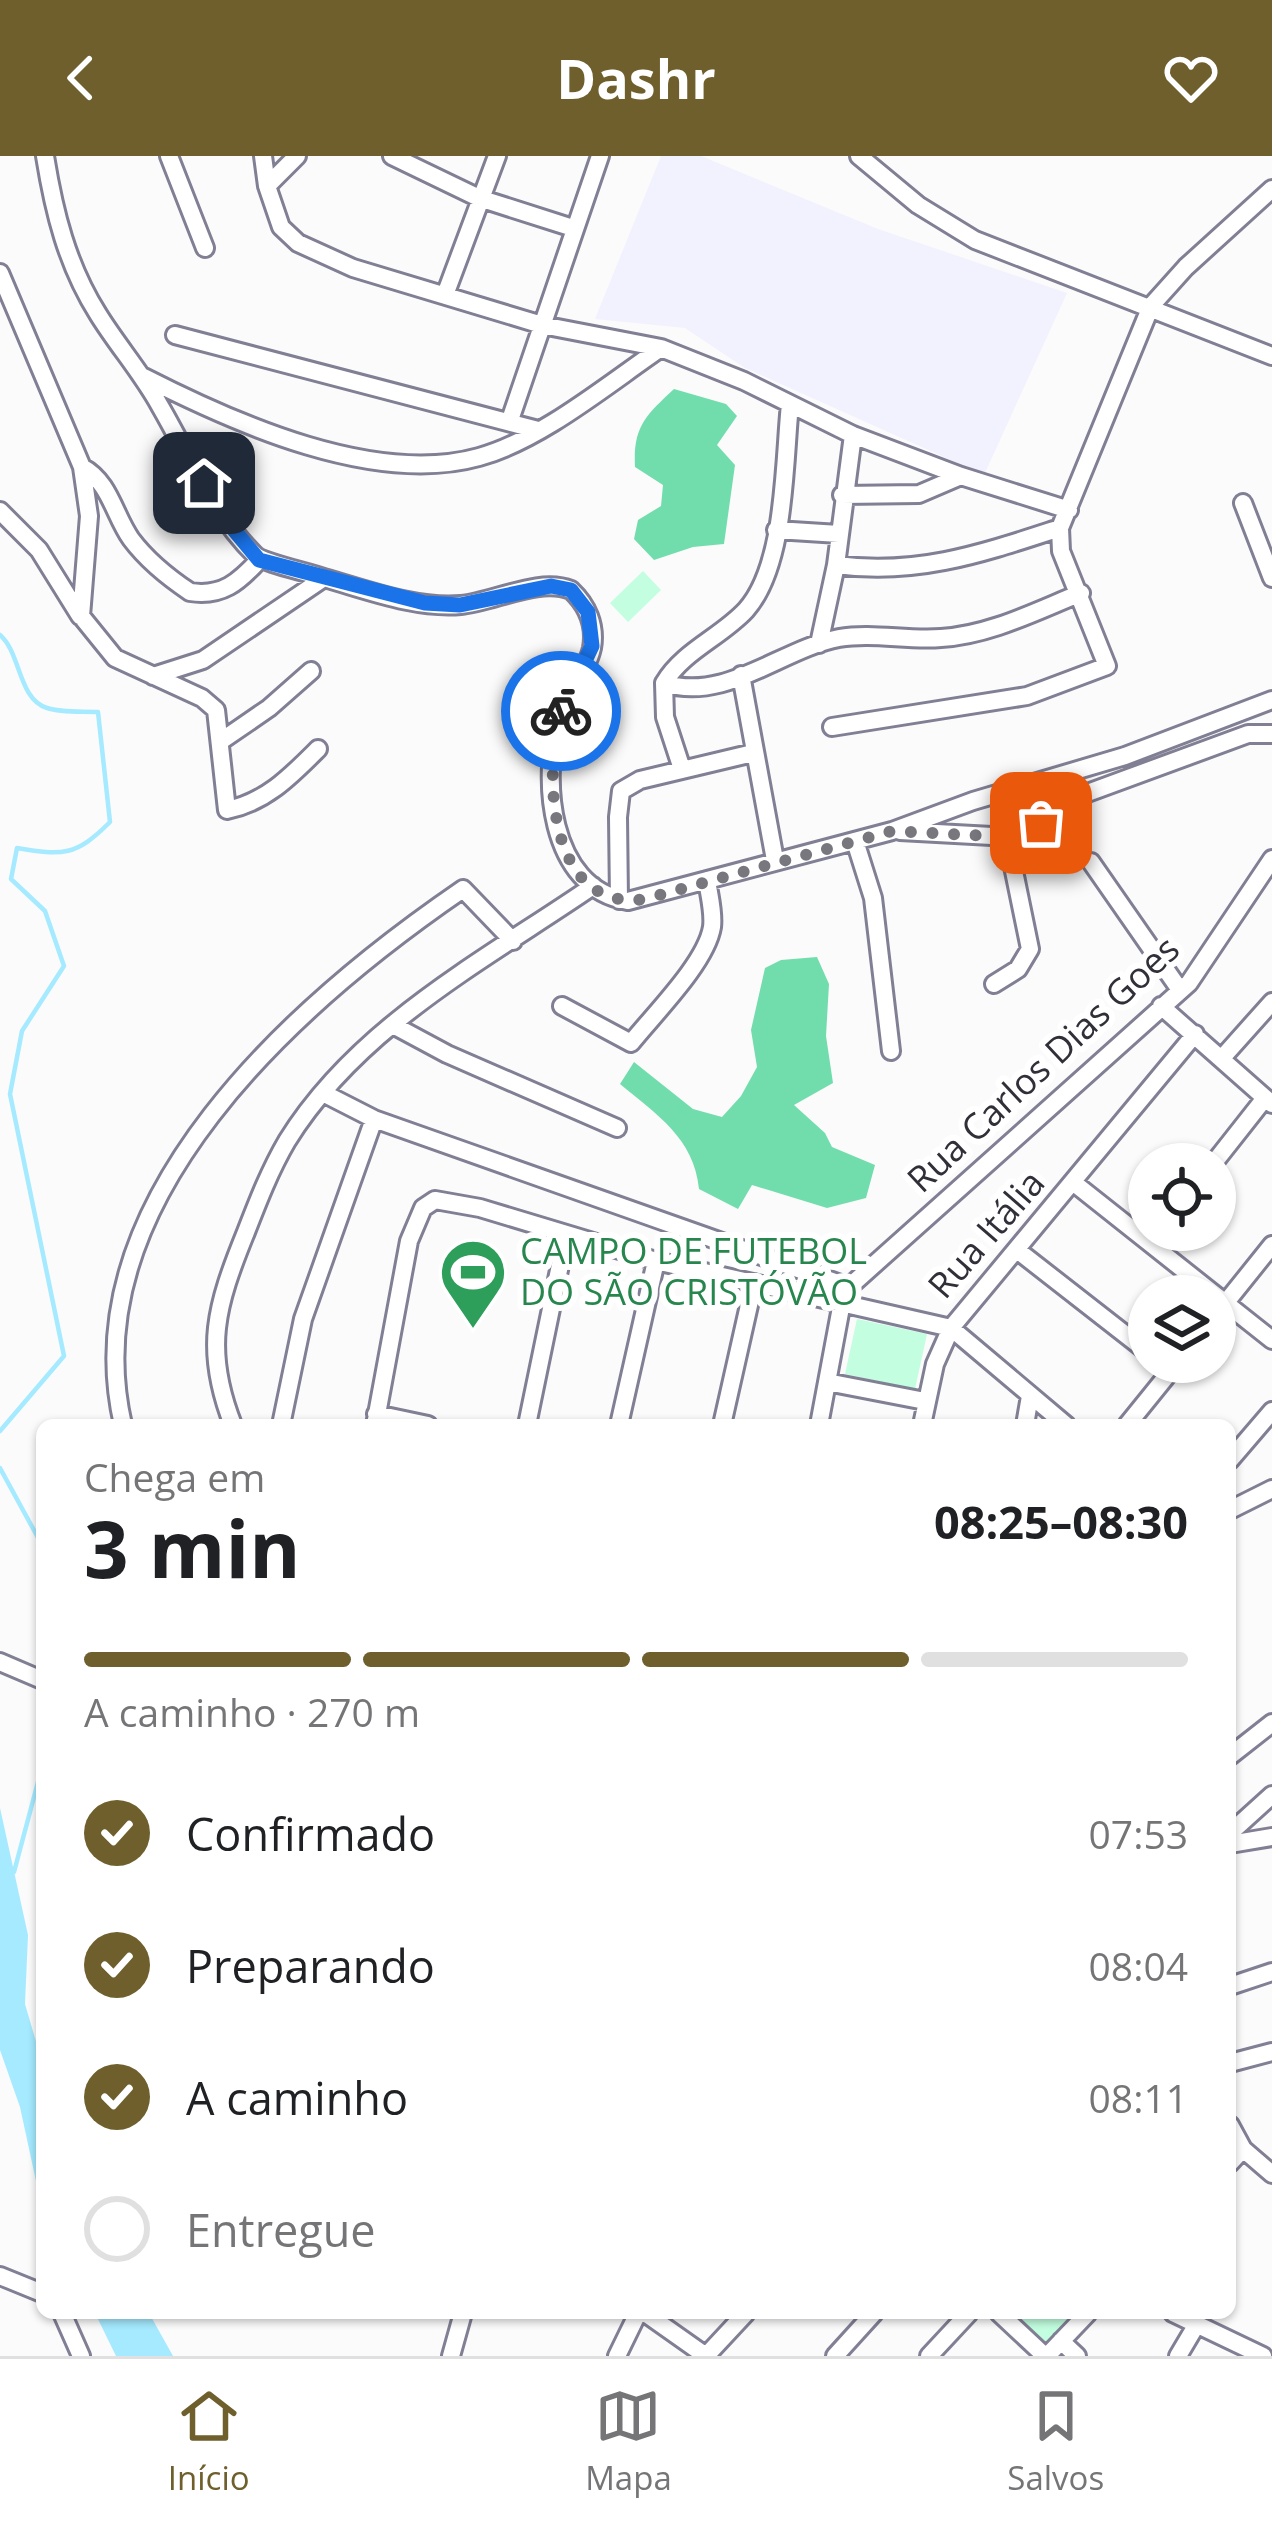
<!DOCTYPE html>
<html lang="pt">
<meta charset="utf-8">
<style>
body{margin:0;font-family:"Open Sans",sans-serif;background:#f6f6f6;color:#202124;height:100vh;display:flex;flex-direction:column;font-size:45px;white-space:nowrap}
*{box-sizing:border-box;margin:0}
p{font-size:39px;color:#757577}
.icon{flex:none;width:66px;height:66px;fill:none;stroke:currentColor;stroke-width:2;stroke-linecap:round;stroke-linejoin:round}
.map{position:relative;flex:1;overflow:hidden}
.panel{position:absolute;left:36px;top:1263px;width:1200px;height:900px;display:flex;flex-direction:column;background:#fff;border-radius:18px;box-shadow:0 3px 9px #0004}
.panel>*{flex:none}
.buttons{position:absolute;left:1128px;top:987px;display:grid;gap:24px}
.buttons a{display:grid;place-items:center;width:108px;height:108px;border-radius:50%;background:#fff;box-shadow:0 3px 9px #0004;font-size:60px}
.pin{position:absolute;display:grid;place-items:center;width:102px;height:102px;color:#fff;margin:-51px;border-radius:24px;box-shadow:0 6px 18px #0006}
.courier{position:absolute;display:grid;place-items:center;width:120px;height:120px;margin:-60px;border:9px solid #1a73e8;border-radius:50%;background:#fff;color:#222;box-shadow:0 3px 15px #0007}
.overview em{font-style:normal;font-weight:700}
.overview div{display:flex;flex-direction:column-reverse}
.overview{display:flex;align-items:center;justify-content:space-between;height:204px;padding:0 48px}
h1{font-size:78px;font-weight:700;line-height:90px}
.bar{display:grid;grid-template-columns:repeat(4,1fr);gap:18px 12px;align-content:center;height:144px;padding:0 48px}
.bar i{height:15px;border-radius:9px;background:#e0e0e0}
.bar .selected{background:#6f5f2d}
.bar p{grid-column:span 4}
ol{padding:0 48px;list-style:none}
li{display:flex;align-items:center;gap:36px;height:132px}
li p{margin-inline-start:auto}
li .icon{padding:12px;border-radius:50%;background:#6f5f2d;color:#fff;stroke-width:4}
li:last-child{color:#757577}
li i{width:66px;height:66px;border:6px solid #e0e0e0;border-radius:50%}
header{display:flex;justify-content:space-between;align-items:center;height:156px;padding:0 48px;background:#6f5f2d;color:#fff;font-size:54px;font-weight:700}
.tabs{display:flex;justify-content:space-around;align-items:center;height:168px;border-top:3px solid #e0e0e0;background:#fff;font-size:33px;color:#757577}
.tabs a{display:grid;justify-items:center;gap:6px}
.tabs .selected{color:#6f5f2d}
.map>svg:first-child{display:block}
.built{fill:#f2f1fe}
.green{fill:#c2fedf}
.forest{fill:#72ddac}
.water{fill:#a5eaff}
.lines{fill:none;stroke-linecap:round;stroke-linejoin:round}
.stream{stroke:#a5eaff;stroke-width:4.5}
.minor-casing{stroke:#817f94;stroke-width:22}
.minor{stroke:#fff;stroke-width:16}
.done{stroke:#78777d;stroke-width:12;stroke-dasharray:0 21.6}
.route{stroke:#1a73e8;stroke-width:15}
.labels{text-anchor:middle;stroke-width:12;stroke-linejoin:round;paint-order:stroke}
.street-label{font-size:36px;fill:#313039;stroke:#fff}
.leisure-label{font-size:36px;fill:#27864d;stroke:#fff;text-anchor:start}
</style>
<header><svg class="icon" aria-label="back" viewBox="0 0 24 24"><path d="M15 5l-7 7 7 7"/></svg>Dashr<svg class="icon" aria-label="heart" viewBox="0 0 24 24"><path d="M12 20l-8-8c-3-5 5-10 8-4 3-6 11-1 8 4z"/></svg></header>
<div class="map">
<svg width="1272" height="2200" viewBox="0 0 1272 2200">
<rect width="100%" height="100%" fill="#fbfbfb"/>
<path class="built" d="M661,0H701L878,73L1067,137L984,319L745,212L685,172L595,163Z"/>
<path class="green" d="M643,415L661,434L628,466L610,447Z
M857,1163L927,1178L915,1233L845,1218Z
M1010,2157H1074L1044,2189Z"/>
<path class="forest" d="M674,233L726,248L737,260L717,289L735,309L724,388L693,391L654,404L634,383L638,364L661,350L663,329L635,311C633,271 645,260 674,233Z
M817,801L829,828L826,880L833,927L794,949L825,977L832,991L875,1009L866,1042L827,1052L752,1029L738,1053L699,1033C694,982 657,959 620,928L634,906L693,953L722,961L741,940L757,911L751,874L765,812L781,804Z"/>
<path class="water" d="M0,1652L28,1779L25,1848L42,1906V2053L20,1951L0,1894Z
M95,2157H149L173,2200H116Z"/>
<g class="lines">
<path class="stream" d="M0,479C21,497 18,543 47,552C62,557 82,555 98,556L110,666C76,700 63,700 17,692L11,723L45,755L64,810L22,875L10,938L64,1200L0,1275
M0,1312L42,1389
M14,1716L42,1611"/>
<defs>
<path id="minor" d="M45,0C54,56 67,109 98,158C117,189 142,217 160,250C189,300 213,358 255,399C263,407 308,416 324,422
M169,0L205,92
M263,0L267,30L281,71L298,87L353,112L542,169L661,192L744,225L853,279L961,320L1069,354
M392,0L479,42L573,72
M859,0L918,49L975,84L1272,200
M267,30L297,0
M0,117L82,311L89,360L81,460L115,502L202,542L216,554L227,654C266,646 291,620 318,593
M445,139L497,0
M175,179L538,274
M144,221C236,268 375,330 479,301C541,284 608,228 661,192
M510,264L600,0
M82,311C110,326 114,359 131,383C146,403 169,422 190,436C222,441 239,426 259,404
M842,339L919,338L961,320
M1243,347L1272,422
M0,355L39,394L80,460
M776,374L839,378
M836,409C918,420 983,397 1060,372L1151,150L1186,111L1272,33
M819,488L836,409L853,279
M741,519L775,704
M153,520L203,504L324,422C367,434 416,453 461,449C494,446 539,421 571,434C587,449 596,469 592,492C587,515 568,536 560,559C540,619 548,733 628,745L892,675L973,645L1125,600L1272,544
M664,527C725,547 781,493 839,482C873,476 907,485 941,482C990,479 1036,455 1081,437
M832,571L1027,540L1107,510L1061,395L1060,372
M221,585L269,552L311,515
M682,613L665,561L664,527C683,495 721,481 746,454C786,409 784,306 790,248
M900,675L1010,681L1025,676L1082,639L1248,578H1272
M855,685L873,742L891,895
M1091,706L1180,834
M619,744L618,661L621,635L640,624L753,597
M994,828L1018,813L1030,793L1007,681
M562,850L631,887C654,858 706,807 712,771C714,756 709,739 707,724
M1161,850L1272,948
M393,869L447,898L617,972
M1222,902L1272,846
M323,937L374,963L849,1131
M1213,1008L1265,942
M1074,1027L1272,1184
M1017,1094L1149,1197
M1215,1160L1272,1089
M827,1226L925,1245
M376,1258L428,1269
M123,1269C71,1044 298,846 463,733L513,785
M233,1269C203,1193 216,1150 246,1076C258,1045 270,1014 287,985C358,870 485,804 593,730
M281,1269L303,1163L374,963
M375,1269L409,1085L423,1052L435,1044L480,1052L656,1105L951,1172L1195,878
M527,1269L566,1080
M619,1269L656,1105
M722,1269L754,1127
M819,1269L842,1146L849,1131L1189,827L1272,703
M922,1269L935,1208L951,1172L1066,1269
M1025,1269L1030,1240
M1127,1269L1178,1206
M1230,1304L1272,1255
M1230,1354L1272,1333
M0,1506L42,1524
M1230,1600L1272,1567
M1230,1677L1272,1639
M1230,1688L1272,1681
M1230,1830L1272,1816
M1230,1907L1272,1896
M1230,1969L1243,1993L1272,2018
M1230,2007L1243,1993
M0,2120L42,2137
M62,2157L81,2200
M645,2157L706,2200L746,2157
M999,2157L1045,2200
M1173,2157L1263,2200
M1061,2185L1077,2200
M451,2200L463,2157
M617,2200L638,2157
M835,2200L874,2157
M929,2200L969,2157
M1047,2200L1088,2157
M1178,2200L1197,2168"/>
</defs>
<use href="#minor" class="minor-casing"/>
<use href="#minor" class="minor"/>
</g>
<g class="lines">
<path class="done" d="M561,555C543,618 548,757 645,743L892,675L1007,681L1041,667"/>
<path class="route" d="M204,327L224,362L259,404L425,447L460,449L551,430L571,434L588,456L592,490L561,555"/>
</g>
<defs>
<symbol id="stadium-pin" viewBox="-11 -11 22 30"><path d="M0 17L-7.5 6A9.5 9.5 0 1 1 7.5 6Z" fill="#2e9e5b" stroke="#fff"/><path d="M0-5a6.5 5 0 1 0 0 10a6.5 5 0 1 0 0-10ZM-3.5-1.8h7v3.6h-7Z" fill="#fff"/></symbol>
</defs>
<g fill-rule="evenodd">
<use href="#stadium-pin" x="435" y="1078" width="76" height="104"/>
</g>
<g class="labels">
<g class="street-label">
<text transform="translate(1043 908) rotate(-43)" y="13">Rua Carlos Dias Goes</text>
<text transform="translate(986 1078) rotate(-49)" y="13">Rua Itália</text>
</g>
<g class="leisure-label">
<text x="520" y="1108">CAMPO DE FUTEBOL<tspan x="520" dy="41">DO SÃO CRISTÓVÃO</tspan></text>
</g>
</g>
</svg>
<div class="buttons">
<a><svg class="icon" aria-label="locate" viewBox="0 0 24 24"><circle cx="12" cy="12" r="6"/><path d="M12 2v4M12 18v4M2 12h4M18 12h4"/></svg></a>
<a><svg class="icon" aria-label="layers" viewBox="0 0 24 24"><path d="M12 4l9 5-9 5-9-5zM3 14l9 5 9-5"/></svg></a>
</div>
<div class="pin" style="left:1041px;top:667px;background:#ea580c"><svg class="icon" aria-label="bag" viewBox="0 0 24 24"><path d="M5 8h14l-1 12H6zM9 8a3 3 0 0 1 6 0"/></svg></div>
<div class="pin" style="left:204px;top:327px;background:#1f2937"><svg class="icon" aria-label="home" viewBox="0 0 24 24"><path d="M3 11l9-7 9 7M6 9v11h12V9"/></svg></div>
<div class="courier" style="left:561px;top:555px"><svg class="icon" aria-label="bike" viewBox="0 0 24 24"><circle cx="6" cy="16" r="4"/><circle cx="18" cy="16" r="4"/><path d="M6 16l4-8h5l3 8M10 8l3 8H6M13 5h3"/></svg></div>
<section class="panel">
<div class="overview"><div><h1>3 min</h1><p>Chega em</p></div><em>08:25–08:30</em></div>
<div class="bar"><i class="selected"></i><i class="selected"></i><i class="selected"></i><i></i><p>A caminho · 270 m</p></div>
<ol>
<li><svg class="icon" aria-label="check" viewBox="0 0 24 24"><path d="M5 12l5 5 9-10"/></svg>Confirmado<p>07:53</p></li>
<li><svg class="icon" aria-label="check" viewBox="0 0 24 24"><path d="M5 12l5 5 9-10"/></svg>Preparando<p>08:04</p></li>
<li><svg class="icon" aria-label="check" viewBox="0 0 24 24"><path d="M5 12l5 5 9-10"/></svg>A caminho<p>08:11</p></li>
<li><i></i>Entregue</li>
</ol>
</section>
</div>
<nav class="tabs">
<a class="selected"><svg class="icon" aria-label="home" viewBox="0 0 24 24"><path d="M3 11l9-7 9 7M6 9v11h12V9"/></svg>Início</a>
<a><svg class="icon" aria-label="map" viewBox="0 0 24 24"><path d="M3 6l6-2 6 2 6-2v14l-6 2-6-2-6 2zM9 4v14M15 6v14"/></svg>Mapa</a>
<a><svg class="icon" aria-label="saved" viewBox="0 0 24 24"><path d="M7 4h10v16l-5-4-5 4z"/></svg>Salvos</a>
</nav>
